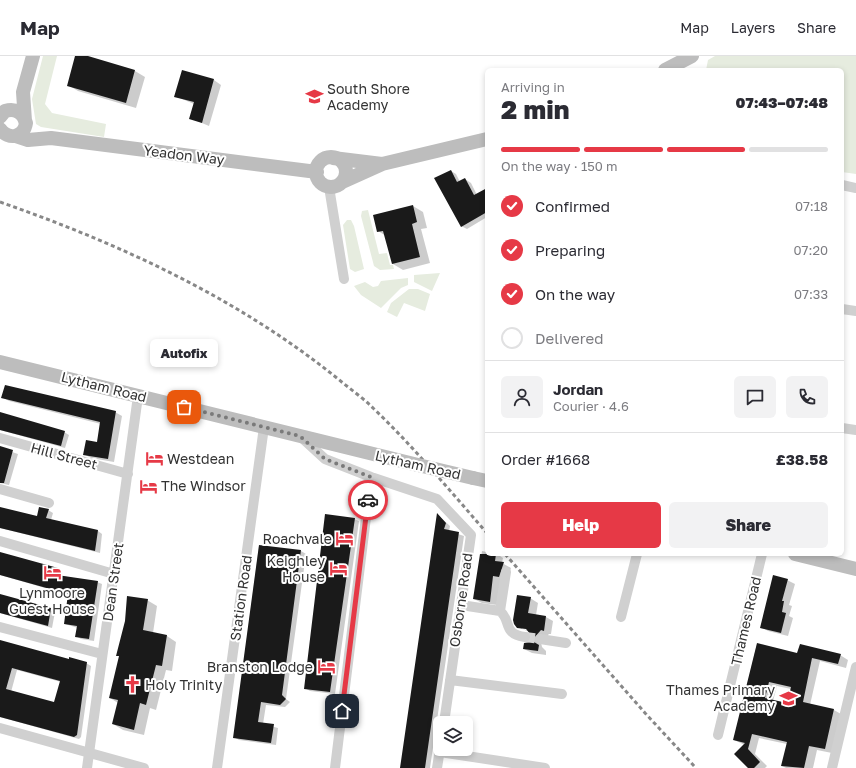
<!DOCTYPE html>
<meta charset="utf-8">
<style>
body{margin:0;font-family:"Golos Text",sans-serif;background:#f2f2f3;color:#2b2b33;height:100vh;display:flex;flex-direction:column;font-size:15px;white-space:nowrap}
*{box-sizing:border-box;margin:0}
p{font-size:13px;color:#7c7c81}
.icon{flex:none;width:22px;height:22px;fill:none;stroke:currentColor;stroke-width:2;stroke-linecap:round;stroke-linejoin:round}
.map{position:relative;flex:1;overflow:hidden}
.side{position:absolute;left:485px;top:12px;width:359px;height:488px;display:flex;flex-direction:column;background:#fff;border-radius:6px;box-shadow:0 2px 6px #0003}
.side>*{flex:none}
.tools{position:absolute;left:433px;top:660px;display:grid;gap:8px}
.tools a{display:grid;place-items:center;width:40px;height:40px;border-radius:6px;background:#fff;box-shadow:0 2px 6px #0003;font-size:20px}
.pin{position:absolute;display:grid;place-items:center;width:34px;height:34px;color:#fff;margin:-17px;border-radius:8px;box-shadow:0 2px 6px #0006}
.courier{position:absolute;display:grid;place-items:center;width:40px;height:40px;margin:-20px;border:3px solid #e63946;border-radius:50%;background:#fff;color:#222;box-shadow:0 1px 5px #0007}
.bubble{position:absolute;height:28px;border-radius:6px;background:#fff;box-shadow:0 2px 6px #0003;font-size:13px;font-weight:800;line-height:28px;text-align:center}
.headline em{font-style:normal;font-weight:800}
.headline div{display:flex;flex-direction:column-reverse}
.headline{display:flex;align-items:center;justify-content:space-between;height:68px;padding:0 16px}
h1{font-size:26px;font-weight:800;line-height:30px}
.bar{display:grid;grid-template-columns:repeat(4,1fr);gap:6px 4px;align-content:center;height:48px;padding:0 16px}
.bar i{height:5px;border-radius:3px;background:#e1e1e2}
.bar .current{background:#e63946}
.bar p{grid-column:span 4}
.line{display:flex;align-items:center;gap:10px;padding:0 16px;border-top:1px solid #e1e1e2}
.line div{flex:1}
.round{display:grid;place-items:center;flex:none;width:42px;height:42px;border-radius:6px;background:#f2f2f3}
ol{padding:0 16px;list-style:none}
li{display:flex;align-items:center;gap:12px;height:44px}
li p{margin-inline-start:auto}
li .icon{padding:4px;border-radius:50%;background:#e63946;color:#fff;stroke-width:4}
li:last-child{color:#7c7c81}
li i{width:22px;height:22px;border:2px solid #e1e1e2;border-radius:50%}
.primary-button{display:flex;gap:8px;margin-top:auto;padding:8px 16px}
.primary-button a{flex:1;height:46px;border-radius:6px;background:#e63946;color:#fff;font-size:16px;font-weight:800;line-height:46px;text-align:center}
.primary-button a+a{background:#f2f2f3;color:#2b2b33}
header{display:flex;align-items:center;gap:24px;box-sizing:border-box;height:56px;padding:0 20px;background:#fff;border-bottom:1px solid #e1e1e2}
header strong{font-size:19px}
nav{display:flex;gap:22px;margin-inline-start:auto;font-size:14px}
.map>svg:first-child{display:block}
.green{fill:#e6ecdf}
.shadow{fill:#0003;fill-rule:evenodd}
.building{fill:#1a1a1a;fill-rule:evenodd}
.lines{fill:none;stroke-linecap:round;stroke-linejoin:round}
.street-tunnel{stroke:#d6d6d6;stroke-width:10;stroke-dasharray:10 5;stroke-linecap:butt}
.street{stroke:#d0d0d0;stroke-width:10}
.secondary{stroke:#bdbdbd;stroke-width:14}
.rail{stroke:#888;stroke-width:3;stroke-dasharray:4 3;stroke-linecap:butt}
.secondary-bridge{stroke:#bdbdbd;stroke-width:14}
.done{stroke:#7a7a7a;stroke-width:4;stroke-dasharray:0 7.2}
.route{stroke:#e63946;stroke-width:5}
.labels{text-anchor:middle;stroke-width:4;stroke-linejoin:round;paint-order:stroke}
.poi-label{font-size:14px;fill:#333;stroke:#fff;text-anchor:start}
.street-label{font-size:14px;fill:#333;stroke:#fff}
</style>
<header>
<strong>Map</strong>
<nav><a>Map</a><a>Layers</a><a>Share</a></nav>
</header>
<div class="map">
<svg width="856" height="712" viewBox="0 0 856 712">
<rect width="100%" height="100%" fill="#fff"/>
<path class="green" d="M43,0H57L45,48L52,57L106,68L104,81L41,71L36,68L32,43Z
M715,0H856V118L842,116V14H706L708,4Z
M368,154L379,198L387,197L390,209H393L394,213L380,214L374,210L361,160L362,155Z
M347,164H351L354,170L364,213L355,216L350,213L343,169Z
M440,217L432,235L414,226V219Z
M408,222V229L401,232L381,252L361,239L354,230L365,226L373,231L378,230L381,225Z
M409,233H418L430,238L425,255L404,247L397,261L387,256L391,247Z"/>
<path class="shadow" d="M76,0H85L135,15L145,21L136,52L78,35L68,29Z
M214,24L221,29L209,70L190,62L194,48L175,40Z
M451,115L456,118L460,126L465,123L471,127L477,139L487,133V161L467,173L461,170Z
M413,150L423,156L427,172L421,173L430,207L403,214L393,208L386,180L378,175Z
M2,341L115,356L122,360L114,406L91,402L84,398L97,387L101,368L9,345Z
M0,358L64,376L69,379L65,392L0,374Z
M0,392L18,398L9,429L0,427Z
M0,452L37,461L48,454L53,457L51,464L98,475L102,478L100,497L0,472Z
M438,459L450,470L449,475L464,480L430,712H401Z
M354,463L359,465L335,638L310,635L305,632Z
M259,490L301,495L306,498L286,643L290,646L285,651L266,649L263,668L278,672L276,689L239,684L234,681Z
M482,495L487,496V498H497L503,502L502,507L511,512L497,549L482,547L474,543Z
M0,497L58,513L62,516V520L97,526L102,528L94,585L81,583L76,580L78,572L65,568L69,539L0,519Z
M787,524L795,528L789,549L792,550L789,560L793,562L788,580L768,575L761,571Z
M0,539L55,556L52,572L0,557Z
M530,542L538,547L536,559L546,561L553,565L551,578H549L541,586L542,591L546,595V599L532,597L524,593L530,586L532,579L530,576L522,573L531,575V573L522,571V573L518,571Z
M147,544L157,550L153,577L167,580L176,586L172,615L166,614L156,654L150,652L144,679L123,674L113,668L118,647L110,642L120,601L118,599Z
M0,585L69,604L86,607L91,610L81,681L79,683L0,661ZM17,614L61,626L54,648L11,636Z
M757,588L798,598L840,599L848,604L846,612L820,605L810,649L834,654L841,658L832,697L817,694L813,712H786L782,710L787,688L759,682L755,698L767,710L765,712H749L745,689L734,684ZM777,630L791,633L788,648L773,645Z"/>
<path class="building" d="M75,0H88L135,14L126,47L67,30Z
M182,14L214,23L202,67L189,63L194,46L174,41Z
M451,114L457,126L465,122L474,139L487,132V156L461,171L434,122Z
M413,149L417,166L412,168L420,201L392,208L383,175L377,176L373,159Z
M5,329L116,355L108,403L83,399L86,384L97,386L100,366L1,342Z
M0,356L65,375L61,390L0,374Z
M0,390L13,394L4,427H0Z
M0,451L37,460L39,451L49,453L46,462L98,474L95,495L0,472Z
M437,457L446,467L444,473L459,476L425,712H400Z
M325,458L355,462L330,636L304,633Z
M259,489L301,494L282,639L286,643L280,649L261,646L258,666L274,668L271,687L233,682Z
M0,496L58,512L57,519L98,525L89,583L75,581L77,570L64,568L68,538L0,519Z
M480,498H496L495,505L504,506L499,521L493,520L490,546L473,543Z
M773,519L788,523L782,545H784L782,556L786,557L781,577L760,572Z
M0,538L51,552L48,570L0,557Z
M517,539L531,541L528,557L546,560L544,575L541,574L534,582V586L539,589L538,595L523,593L524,587L530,586L531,579L526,573L517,572L514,568L513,564Z
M127,540L148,543L143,574L167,579L162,610L156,609L146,649L140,647L134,674L112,668L118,644L109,642L119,600H116L125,565Z
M0,584L69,603V601L87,606L77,679L74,681L0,661ZM12,612L60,625L54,646L6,633Z
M757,587L797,597L800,588L841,598L838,608L812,602L803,646L834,653L825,693L809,690L804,712L781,710L787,686L752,678L748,693L760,706L754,712H748L734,698L745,687L733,684ZM769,626L791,631L787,647L765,642Z"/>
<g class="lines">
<path class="street-tunnel" d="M525,581L540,583"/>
<path class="street" d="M842,129L856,132
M329,131L344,223
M842,253L856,255
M842,372L856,374
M301,381L325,403L371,421L437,443L471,479L444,667
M0,382L128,418
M0,433L49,447
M0,485L114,518
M461,549L500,555C512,565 502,578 525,581
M500,555L506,516
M621,561L637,498
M0,571L102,598
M540,583L566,587
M450,624L562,638
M0,672L144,712
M718,679L762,498
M440,696L545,712
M87,712L138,340
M217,712L264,371
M335,712L371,421
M437,712L440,693
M832,712L856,611"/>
<path class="secondary" d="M665,14L692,0
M0,61L5,55C15,52 23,56 26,67C24,81 9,85 0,73
M25,65L23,36L33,0
M16,80L28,84L51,82L317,116
M316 116a15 15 0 1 1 30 0a15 15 0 1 1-30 0Z
M333,102L382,108
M342,126L382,108L487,83
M0,306L418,409
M473,422L487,425
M795,498L856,513"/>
<path class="rail" d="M0,146C123,189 242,244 343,327C353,335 364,343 373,352C414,391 450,435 487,477
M505,498L645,657L696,712"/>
<path class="secondary-bridge" d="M418,409L473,422"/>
</g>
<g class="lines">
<path class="done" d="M184,351L300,380L325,403L371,421L368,444"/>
<path class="route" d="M342,655L368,444"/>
</g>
<defs>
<symbol id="school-bare" viewBox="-9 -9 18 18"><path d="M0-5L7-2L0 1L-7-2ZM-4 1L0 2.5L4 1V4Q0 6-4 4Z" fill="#e63946" stroke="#fff" stroke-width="2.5" paint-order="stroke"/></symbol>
<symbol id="hotel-bare" viewBox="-9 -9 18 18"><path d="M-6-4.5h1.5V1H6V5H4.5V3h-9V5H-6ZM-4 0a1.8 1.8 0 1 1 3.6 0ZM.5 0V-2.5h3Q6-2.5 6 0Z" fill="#e63946" stroke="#fff" stroke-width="2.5" paint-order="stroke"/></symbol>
<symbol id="church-bare" viewBox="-9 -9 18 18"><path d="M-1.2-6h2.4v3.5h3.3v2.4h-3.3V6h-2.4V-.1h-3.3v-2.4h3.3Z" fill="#e63946" stroke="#fff" stroke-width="2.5" paint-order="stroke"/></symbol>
</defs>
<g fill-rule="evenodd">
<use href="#school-bare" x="302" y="28" width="25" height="25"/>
<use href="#hotel-bare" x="142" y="390" width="25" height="25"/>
<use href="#hotel-bare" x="136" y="418" width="25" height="25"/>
<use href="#hotel-bare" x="332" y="470" width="25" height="25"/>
<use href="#hotel-bare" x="326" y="500" width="25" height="25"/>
<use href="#hotel-bare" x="40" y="504" width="25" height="25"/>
<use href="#hotel-bare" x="314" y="598" width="25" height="25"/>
<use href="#church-bare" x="120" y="616" width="25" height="25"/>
<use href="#school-bare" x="776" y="630" width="25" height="25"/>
</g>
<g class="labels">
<g class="poi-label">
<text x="327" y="38">South Shore<tspan x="327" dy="16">Academy</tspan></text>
<text x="167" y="408">Westdean</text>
<text x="161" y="435">The Windsor</text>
<text x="332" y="488" text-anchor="end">Roachvale</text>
<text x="325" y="510" text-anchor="end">Keighley<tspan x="325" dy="16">House</tspan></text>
<text x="52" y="542" text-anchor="middle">Lynmoore<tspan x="52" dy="16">Guest House</tspan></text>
<text x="313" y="616" text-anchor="end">Branston Lodge</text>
<text x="145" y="634">Holy Trinity</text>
<text x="775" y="639" text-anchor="end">Thames Primary<tspan x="775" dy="16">Academy</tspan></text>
</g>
<g class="street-label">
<text transform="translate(184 99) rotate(7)" y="5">Yeadon Way</text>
<text transform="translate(104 331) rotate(14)" y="5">Lytham Road</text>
<text transform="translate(64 400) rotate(15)" y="5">Hill Street</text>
<text transform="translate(418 409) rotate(13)" y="5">Lytham Road</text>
<text transform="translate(113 526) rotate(-82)" y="5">Dean Street</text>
<text transform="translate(241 542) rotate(-82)" y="5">Station Road</text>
<text transform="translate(461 544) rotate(-82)" y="5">Osborne Road</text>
<text transform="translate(746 565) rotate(-77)" y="5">Thames Road</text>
</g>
</g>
</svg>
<div class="tools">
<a><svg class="icon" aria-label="layers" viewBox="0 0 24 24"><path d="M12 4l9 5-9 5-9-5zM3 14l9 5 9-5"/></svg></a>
</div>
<div class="pin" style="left:184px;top:351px;background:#ea580c"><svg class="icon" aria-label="bag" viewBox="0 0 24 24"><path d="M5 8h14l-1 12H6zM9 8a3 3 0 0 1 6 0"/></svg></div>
<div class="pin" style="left:342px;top:655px;background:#1f2937"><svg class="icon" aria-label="home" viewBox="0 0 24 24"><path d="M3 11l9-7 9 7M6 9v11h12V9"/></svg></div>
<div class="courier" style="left:368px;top:444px"><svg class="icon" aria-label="car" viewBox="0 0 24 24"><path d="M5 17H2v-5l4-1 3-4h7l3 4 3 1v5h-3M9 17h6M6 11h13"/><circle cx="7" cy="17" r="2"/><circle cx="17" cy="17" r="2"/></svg></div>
<div class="bubble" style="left:150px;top:283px;width:68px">Autofix</div>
<section class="side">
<div class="headline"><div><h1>2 min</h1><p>Arriving in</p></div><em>07:43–07:48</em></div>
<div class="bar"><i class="current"></i><i class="current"></i><i class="current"></i><i></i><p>On the way · 150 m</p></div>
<ol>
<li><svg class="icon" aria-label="check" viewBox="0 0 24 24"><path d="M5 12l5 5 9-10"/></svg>Confirmed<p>07:18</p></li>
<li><svg class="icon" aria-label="check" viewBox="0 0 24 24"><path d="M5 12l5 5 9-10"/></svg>Preparing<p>07:20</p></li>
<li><svg class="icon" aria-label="check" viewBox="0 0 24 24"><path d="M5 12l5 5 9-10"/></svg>On the way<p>07:33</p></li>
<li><i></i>Delivered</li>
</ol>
<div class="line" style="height:72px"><a class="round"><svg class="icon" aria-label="person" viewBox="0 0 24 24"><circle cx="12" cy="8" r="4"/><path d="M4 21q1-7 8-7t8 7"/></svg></a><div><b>Jordan</b><p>Courier · 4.6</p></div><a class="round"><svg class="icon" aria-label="chat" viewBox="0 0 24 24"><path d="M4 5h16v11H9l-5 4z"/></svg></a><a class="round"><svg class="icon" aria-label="phone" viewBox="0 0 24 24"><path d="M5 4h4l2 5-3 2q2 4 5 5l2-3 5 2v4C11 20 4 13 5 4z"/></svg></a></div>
<div class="line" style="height:52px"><div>Order #1668</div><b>£38.58</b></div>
<div class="primary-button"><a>Help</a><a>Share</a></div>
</section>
</div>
